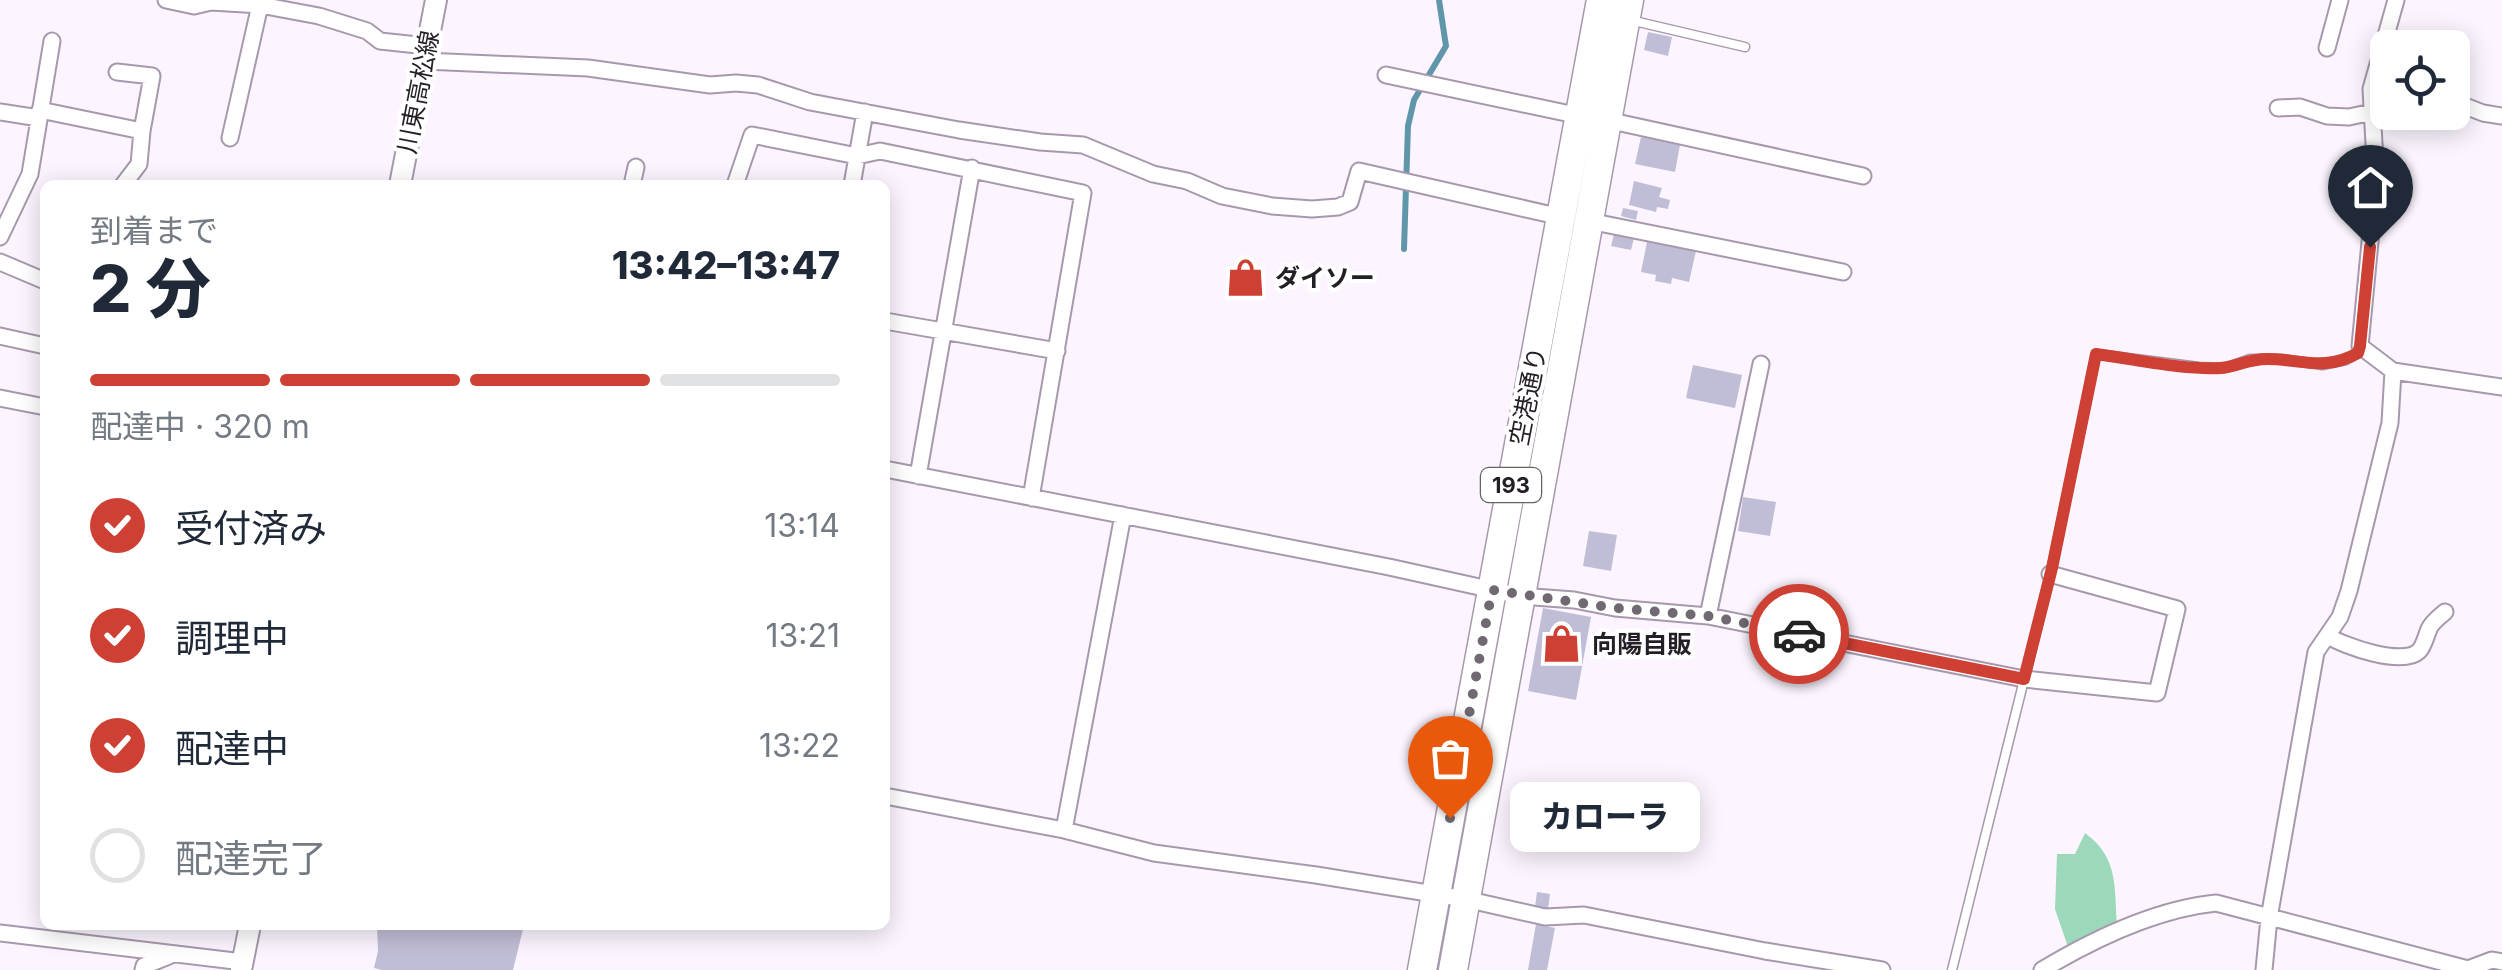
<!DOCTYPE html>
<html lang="ja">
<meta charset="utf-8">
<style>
body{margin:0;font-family:Inter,"Noto Sans JP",sans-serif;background:#f2f2f3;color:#1f2937;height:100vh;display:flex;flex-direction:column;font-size:38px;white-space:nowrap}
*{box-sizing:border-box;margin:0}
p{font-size:32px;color:#747a83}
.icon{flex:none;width:55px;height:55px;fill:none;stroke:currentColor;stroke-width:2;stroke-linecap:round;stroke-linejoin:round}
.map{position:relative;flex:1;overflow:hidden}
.drawer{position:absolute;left:40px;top:180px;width:850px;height:750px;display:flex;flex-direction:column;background:#fff;border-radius:15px;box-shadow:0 5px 25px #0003}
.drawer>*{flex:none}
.buttons{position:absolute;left:2370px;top:30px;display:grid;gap:20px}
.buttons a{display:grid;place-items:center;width:100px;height:100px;border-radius:15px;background:#fff;box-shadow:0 5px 25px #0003;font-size:50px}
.pin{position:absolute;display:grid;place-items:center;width:85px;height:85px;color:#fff;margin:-102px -42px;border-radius:50% 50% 50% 0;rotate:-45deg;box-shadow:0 0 10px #0007}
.pin .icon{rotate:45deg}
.courier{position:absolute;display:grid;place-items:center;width:100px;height:100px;margin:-50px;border:8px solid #cd4033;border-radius:50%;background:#fff;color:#222;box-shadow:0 2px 12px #0007}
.bubble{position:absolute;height:70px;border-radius:15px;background:#fff;box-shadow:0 5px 25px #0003;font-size:32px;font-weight:800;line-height:70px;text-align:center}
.overview em{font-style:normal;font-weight:800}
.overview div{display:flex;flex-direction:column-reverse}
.overview{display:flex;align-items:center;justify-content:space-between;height:170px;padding:0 50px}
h1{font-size:65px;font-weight:800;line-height:75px}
.bar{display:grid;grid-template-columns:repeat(4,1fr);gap:15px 10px;align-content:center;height:120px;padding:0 50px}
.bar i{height:12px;border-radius:8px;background:#e0e1e3}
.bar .selected{background:#cd4033}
.bar p{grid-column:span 4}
ol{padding:0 50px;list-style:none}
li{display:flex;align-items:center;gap:30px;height:110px}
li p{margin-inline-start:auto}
li .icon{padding:10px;border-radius:50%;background:#cd4033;color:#fff;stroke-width:4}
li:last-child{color:#747a83}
li i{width:55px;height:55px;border:5px solid #e0e1e3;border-radius:50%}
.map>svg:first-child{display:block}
.green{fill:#9cd8ba}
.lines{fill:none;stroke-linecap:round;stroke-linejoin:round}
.stream{stroke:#6096aa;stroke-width:6}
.building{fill:#c0bdd6}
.lane-casing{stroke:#a798ad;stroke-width:11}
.street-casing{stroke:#a798ad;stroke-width:19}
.secondary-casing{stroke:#a798ad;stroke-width:24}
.highway-casing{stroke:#a798ad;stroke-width:31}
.lane{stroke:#fff;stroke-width:8}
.street{stroke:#fff;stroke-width:15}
.secondary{stroke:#fff;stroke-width:20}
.highway{stroke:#fff;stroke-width:28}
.done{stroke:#706972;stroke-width:10;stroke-dasharray:0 18}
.route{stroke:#cd4033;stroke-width:12}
.labels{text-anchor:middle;stroke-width:8;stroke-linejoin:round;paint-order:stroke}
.shield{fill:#fff;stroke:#666267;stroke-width:2.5}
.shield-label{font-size:22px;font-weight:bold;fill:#241e26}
.street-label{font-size:25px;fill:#241e26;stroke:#fff}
.poi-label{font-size:25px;font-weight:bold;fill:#241e26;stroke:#fff;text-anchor:start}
</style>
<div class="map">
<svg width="2502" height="970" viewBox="0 0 2502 970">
<rect width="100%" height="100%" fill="#fcf5ff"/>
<path class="green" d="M2085,833C2119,858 2114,887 2117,925L2098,931L2068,947L2055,909L2057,854H2075Z"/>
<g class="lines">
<path class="stream" d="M1404,249L1408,126L1414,100L1446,46L1439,0"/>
</g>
<path class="building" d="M1648,32L1672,37L1668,56L1644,50Z
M1641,137L1680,145L1675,172L1635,164Z
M1634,181L1662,188L1659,197L1670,200L1668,209L1657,207L1656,212L1629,205Z
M1623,208L1638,211L1636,220L1621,216Z
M1614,234L1634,238L1631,250L1611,246Z
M1647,242L1696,251L1689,282L1672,278L1671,284L1655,281L1656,275L1641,272Z
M1693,365L1742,375L1735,408L1686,398Z
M1743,497L1776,502L1770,536L1738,531Z
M1589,531L1617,535L1611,571L1583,566Z
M1543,608L1591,617L1576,700L1528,691Z
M1537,892L1550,894L1548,909L1535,907Z
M1536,924L1555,928L1547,970H1528Z
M377,925H524L513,970H382L374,968L378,951Z"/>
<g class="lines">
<defs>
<path id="lane" d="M1630,20L1745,47
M1952,970L2052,567L2096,354L2199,367L2225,368L2250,359H2282L2322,365L2346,360L2358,353L2360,348"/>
<path id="street" d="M166,0L194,6L211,2L260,5L319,16L367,31L380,41L427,46
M2327,48L2340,0
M424,61L588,68L710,85L736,83L758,85L810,102L959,130L1040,142L1083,145L1153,174L1187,181L1222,196L1272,206L1312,209L1338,207L1350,202L1359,171L1561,217
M117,72L152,76L142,131L139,164L123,185
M1386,75L1580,116
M2452,101L2483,113L2502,116
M2278,108L2300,107L2327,116L2349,117L2372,112
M40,110L142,131
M0,112L39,118
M1607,120L1863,176
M230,138L260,5
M632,185L636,167
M735,185L752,135L857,156L880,151L1083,193L1031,498
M852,185L865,112
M1589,221L1843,272
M0,237L30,174L52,41
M0,262L45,281
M885,321L1057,351
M0,336L45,346
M2393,371L2502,387
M0,398L45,407
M885,469L1389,567L1520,596L1574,600L1615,608L1708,616L2024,679L2157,693L2177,609L2050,574
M918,476L972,168
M1708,616L1761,364
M2328,636C2344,646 2403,667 2419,651C2424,646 2426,636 2429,629C2432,622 2438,618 2445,612
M885,796L1064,830L1154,853L1316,875L1465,899L1545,917L1584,915L1765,951L1882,970
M1064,830L1123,515
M0,933L243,962
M143,970L144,966L169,956
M2042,970C2092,940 2157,909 2216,903L2468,969L2492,960L2502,962
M2264,970L2269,918L2316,652L2340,617L2349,591L2390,423L2393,371L2360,346L2376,180L2371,89L2396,0"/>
<path id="secondary" d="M400,185L436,0
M241,970L250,925"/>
<path id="highway" d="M1422,970L1601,0
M1453,970L1629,0"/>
</defs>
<use href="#lane" class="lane-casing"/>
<use href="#street" class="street-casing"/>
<use href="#secondary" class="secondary-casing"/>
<use href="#highway" class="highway-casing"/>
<use href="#lane" class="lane"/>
<use href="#street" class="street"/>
<use href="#secondary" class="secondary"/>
<use href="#highway" class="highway"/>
</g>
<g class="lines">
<path class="done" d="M1450,818L1492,590L1615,608L1708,616L1799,634"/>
<path class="route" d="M1799,634L2024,679L2052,568L2096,354C2136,359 2180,370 2221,368C2237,367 2247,359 2267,359C2302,359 2324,372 2358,353L2360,346L2370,247"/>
</g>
<defs>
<symbol id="shop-bare" viewBox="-9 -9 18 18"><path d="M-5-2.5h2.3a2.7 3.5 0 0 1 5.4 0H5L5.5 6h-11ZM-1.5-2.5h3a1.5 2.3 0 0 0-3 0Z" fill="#cd4033" stroke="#fff" stroke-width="2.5" paint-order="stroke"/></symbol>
</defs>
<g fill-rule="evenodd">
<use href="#shop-bare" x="1218" y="250" width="55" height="55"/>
<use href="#shop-bare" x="1534" y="616" width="55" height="55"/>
</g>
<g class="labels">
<rect class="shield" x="1481" y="468" width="60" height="34" rx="8"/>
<g class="shield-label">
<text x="1511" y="493">193</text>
</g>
<g class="street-label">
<text transform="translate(418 92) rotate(-79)" y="9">川東高松線</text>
<text transform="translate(1528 396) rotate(-79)" y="9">空港通り</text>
</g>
<g class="poi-label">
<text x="1275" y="287">ダイソー</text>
<text x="1592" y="653">向陽自販</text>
</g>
</g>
</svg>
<div class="buttons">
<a><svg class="icon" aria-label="locate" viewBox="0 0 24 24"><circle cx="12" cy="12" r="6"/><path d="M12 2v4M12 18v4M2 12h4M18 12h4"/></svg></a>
</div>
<div class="pin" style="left:1450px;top:818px;background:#ea580c"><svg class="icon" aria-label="bag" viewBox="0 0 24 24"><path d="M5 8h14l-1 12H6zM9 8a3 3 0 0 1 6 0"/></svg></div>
<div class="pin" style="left:2370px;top:247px;background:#1f2937"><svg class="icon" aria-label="home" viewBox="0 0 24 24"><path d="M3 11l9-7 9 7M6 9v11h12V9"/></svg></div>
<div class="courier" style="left:1799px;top:634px"><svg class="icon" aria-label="car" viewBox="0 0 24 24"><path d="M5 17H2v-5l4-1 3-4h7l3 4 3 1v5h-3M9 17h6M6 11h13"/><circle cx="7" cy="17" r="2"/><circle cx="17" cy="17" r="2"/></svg></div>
<div class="bubble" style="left:1510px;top:782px;width:190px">カローラ</div>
<section class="drawer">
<div class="overview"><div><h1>2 分</h1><p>到着まで</p></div><em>13:42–13:47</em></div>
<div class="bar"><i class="selected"></i><i class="selected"></i><i class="selected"></i><i></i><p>配達中 · 320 m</p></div>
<ol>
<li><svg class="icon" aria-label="check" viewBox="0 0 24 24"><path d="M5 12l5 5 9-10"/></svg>受付済み<p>13:14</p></li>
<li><svg class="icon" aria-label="check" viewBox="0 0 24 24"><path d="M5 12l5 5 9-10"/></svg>調理中<p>13:21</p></li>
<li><svg class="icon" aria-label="check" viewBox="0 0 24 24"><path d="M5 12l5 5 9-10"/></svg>配達中<p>13:22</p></li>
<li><i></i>配達完了</li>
</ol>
</section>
</div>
